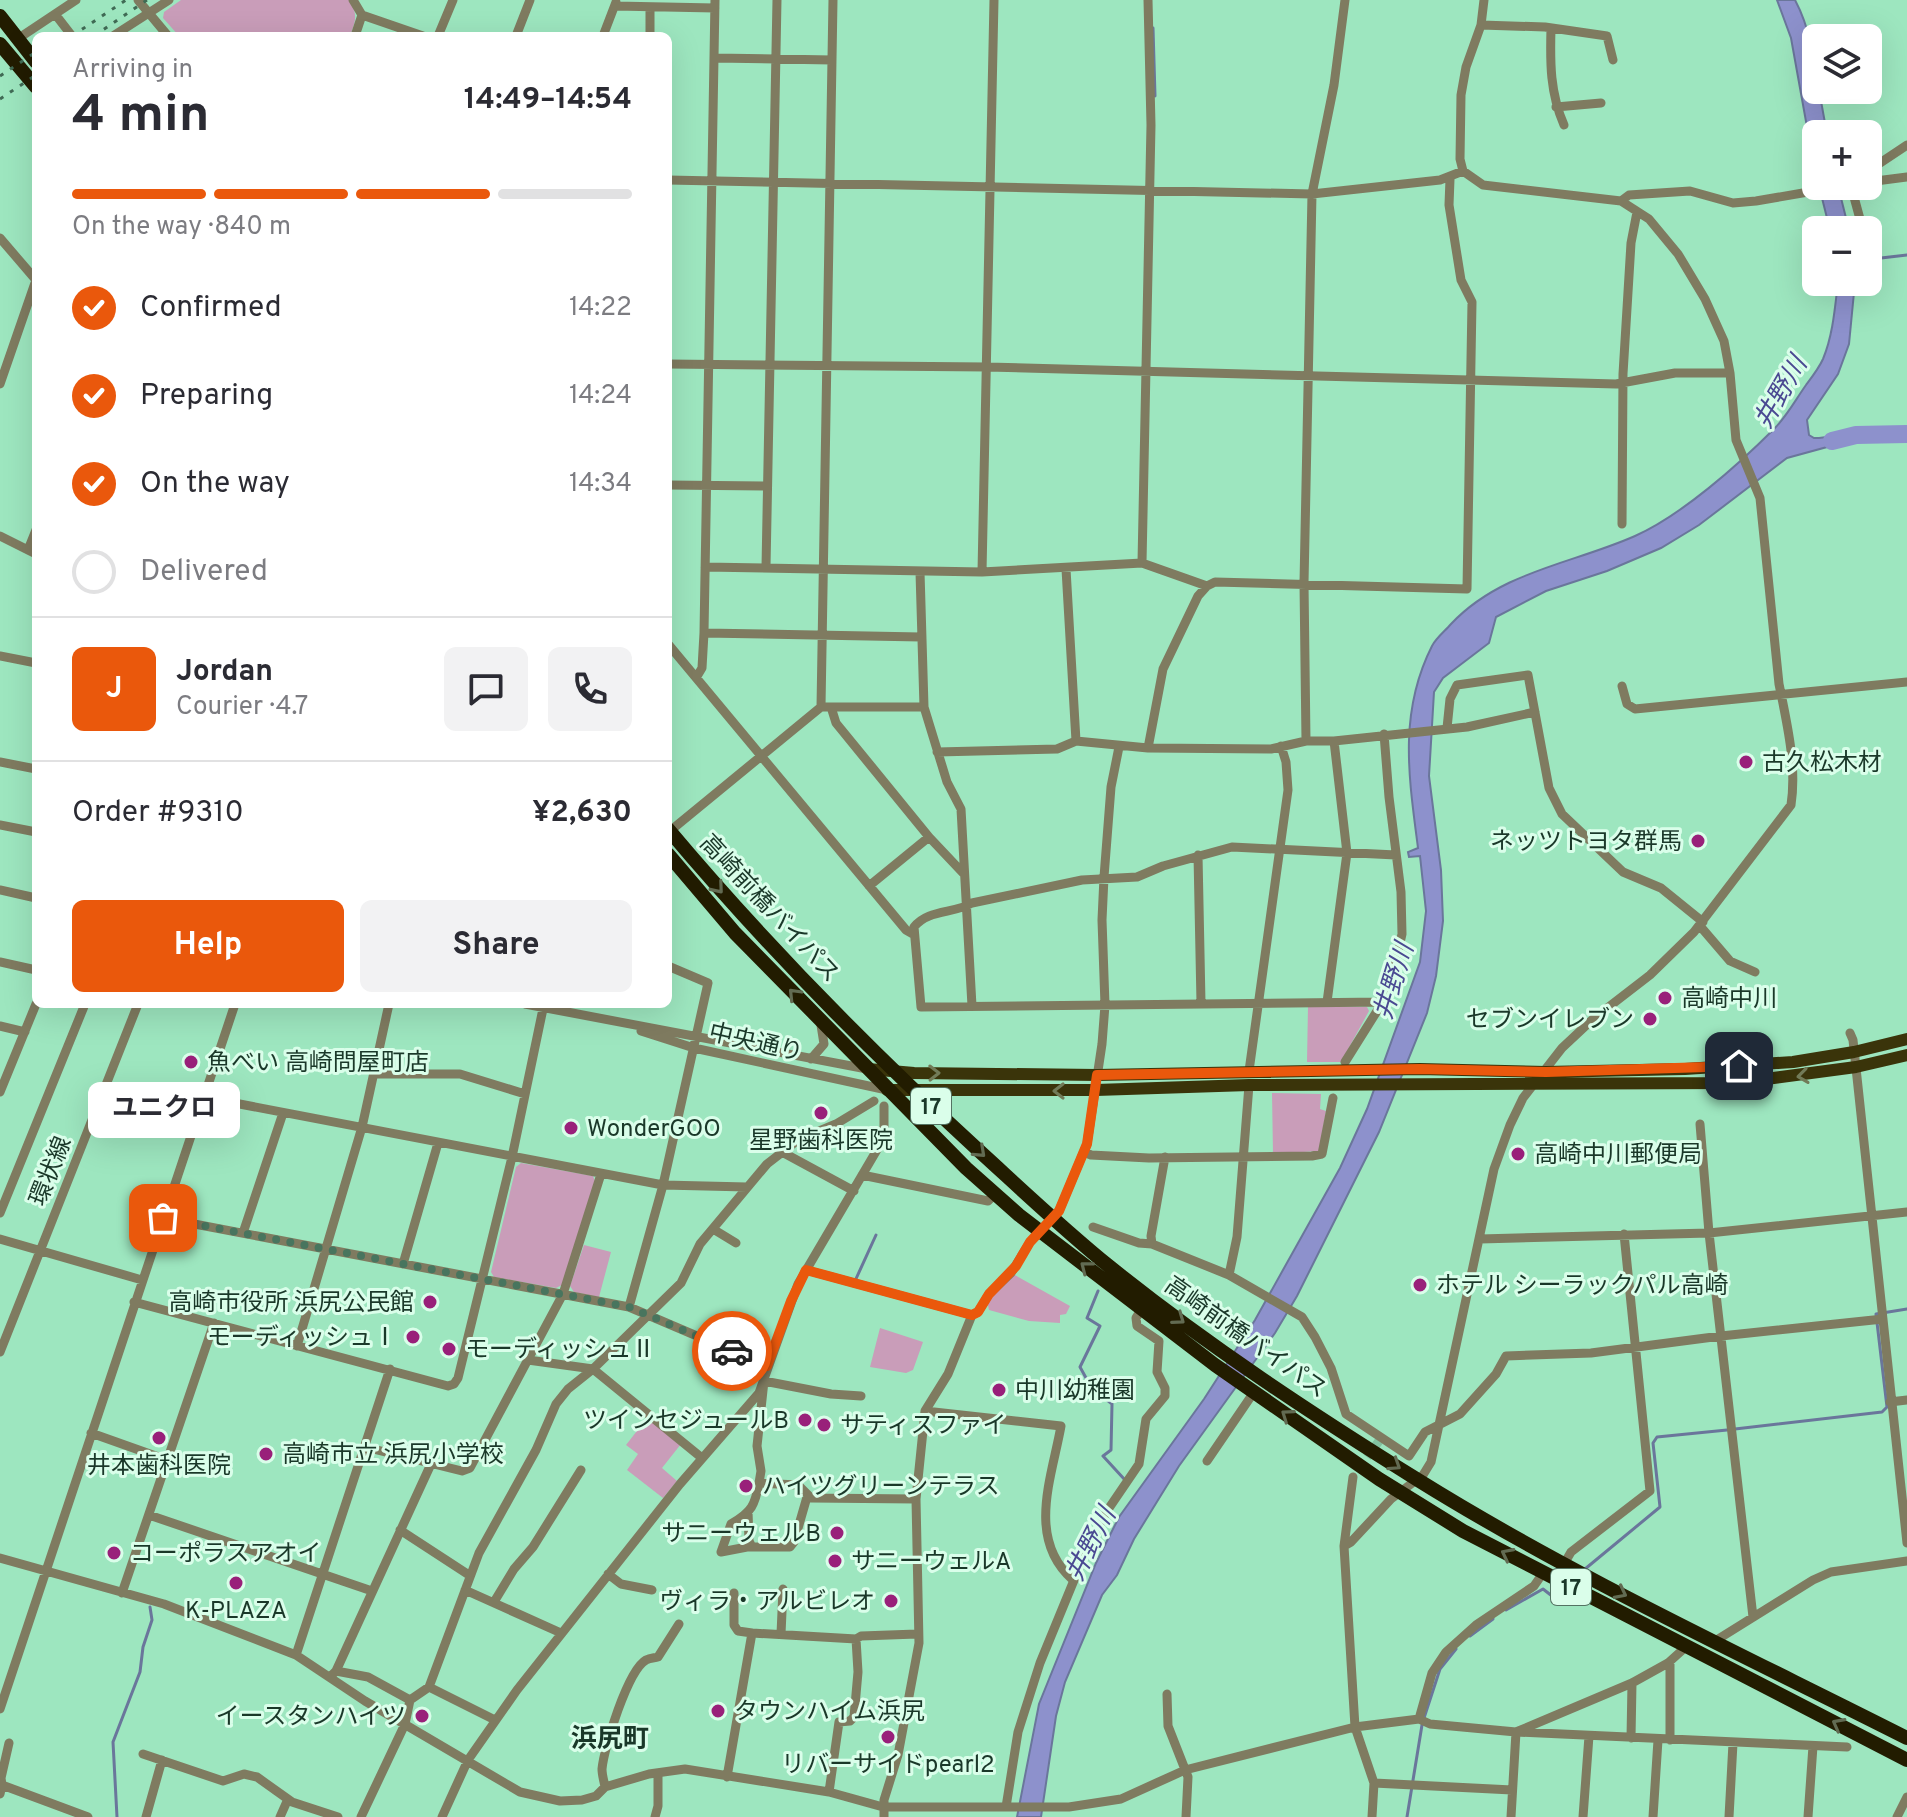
<!DOCTYPE html>
<meta charset="utf-8">
<style>
body{margin:0;font-family:Overpass,"Noto Sans JP",sans-serif;background:#f2f2f3;color:#2b2b33;height:100vh;display:flex;flex-direction:column;font-size:30px;white-space:nowrap}
*{box-sizing:border-box;margin:0}
p{font-size:26px;color:#7c7c81}
.icon{flex:none;width:44px;height:44px;fill:none;stroke:currentColor;stroke-width:2;stroke-linecap:round;stroke-linejoin:round}
.map{position:relative;flex:1;overflow:hidden}
.drawer{position:absolute;left:32px;top:32px;width:640px;height:976px;display:flex;flex-direction:column;background:#fff;border-radius:12px;box-shadow:0 8px 32px #0002}
.drawer>*{flex:none}
.tools{position:absolute;left:1802px;top:24px;display:grid;gap:16px}
.tools a{display:grid;place-items:center;width:80px;height:80px;border-radius:12px;background:#fff;box-shadow:0 8px 32px #0002;font-size:40px}
.pin{position:absolute;display:grid;place-items:center;width:68px;height:68px;color:#fff;margin:-34px;border-radius:16px;box-shadow:0 4px 12px #0006}
.courier{position:absolute;display:grid;place-items:center;width:80px;height:80px;margin:-40px;border:6px solid #ea580c;border-radius:50%;background:#fff;color:#222;box-shadow:0 2px 10px #0007}
.bubble{position:absolute;height:56px;border-radius:12px;background:#fff;box-shadow:0 8px 32px #0002;font-size:26px;font-weight:700;line-height:56px;text-align:center}
.headline em{font-style:normal;font-weight:700}
.headline div{display:flex;flex-direction:column-reverse}
.headline{display:flex;align-items:center;justify-content:space-between;height:136px;padding:0 40px}
h1{font-size:52px;font-weight:700;line-height:60px}
.bar{display:grid;grid-template-columns:repeat(4,1fr);gap:12px 8px;align-content:center;height:96px;padding:0 40px}
.bar i{height:10px;border-radius:6px;background:#e1e1e2}
.bar .on{background:#ea580c}
.bar p{grid-column:span 4}
.line{display:flex;align-items:center;gap:20px;padding:0 40px;border-top:2px solid #e1e1e2}
.line div{flex:1}
.round{display:grid;place-items:center;flex:none;width:84px;height:84px;border-radius:12px;background:#f2f2f3}
ol{padding:0 40px;list-style:none}
li{display:flex;align-items:center;gap:24px;height:88px}
li p{margin-inline-start:auto}
li .icon{padding:8px;border-radius:50%;background:#ea580c;color:#fff;stroke-width:4}
li:last-child{color:#7c7c81}
li i{width:44px;height:44px;border:4px solid #e1e1e2;border-radius:50%}
.cta{display:flex;gap:16px;margin-top:auto;padding:16px 40px}
.cta a{flex:1;height:92px;border-radius:12px;background:#ea580c;color:#fff;font-size:32px;font-weight:700;line-height:92px;text-align:center}
.cta a+a{background:#f2f2f3;color:#2b2b33}
.map>svg:first-child{display:block}
.green{fill:#c99db9}
.water{fill:#8d91cc;stroke:#6a769b;stroke-width:2}
.lines{fill:none;stroke-linecap:round;stroke-linejoin:round}
.stream{stroke:#6a769b;stroke-width:3}
.river{stroke:#8d91cc;stroke-width:18}
.minor-tunnel{stroke:#83c3a1;stroke-width:9;stroke-dasharray:9 4.5;stroke-linecap:butt}
.minor{stroke:#7f7b60;stroke-width:9}
.major{stroke:#3a340a;stroke-width:12}
.highway{stroke:#221c00;stroke-width:14}
.rail{stroke:#406b55;stroke-width:3;stroke-dasharray:4 8;stroke-linecap:butt}
.oneway{stroke:#626b52}
.oneway2{stroke:#727b58}
.done{stroke:#48755e;stroke-width:8;stroke-dasharray:0 14.4}
.route{stroke:#ea580c;stroke-width:10}
.poi-dot{fill:#99207a;stroke:#dafeea;stroke-width:3}
.labels{text-anchor:middle;stroke-width:6;stroke-linejoin:round;paint-order:stroke}
.shield{fill:#dafeea;stroke:#547363;stroke-width:2}
.shield-label{font-size:22px;font-weight:bold;fill:#1a3829}
.poi-label{font-size:24px;fill:#1a3829;stroke:#dafeea;text-anchor:start}
.street-label{font-size:24px;fill:#1a3829;stroke:#dafeea}
.water-label{font-size:26px;font-style:italic;fill:#4a4992;stroke:#dafeea}
.neighbourhood-label{font-size:26px;font-weight:bold;fill:#1a3829;stroke:#dafeea}
</style>
<div class="map">
<svg width="1907" height="1817" viewBox="0 0 1907 1817">
<rect width="100%" height="100%" fill="#9de6bf"/>
<path class="green" d="M181,0H349C358,14 356,20 350,36H179L163,18L164,12Z
M1308,1006L1367,1007L1369,1011L1341,1062H1307Z
M1272,1093L1321,1094L1320,1109L1326,1111L1319,1151L1273,1154Z
M521,1163L593,1176L595,1181L562,1285L556,1288L494,1277L491,1272L516,1167Z
M584,1245L611,1252L599,1297L574,1292L570,1286Z
M1013,1274L1070,1306L1066,1314L1060,1315V1323L1029,1321L989,1310L987,1301Z
M880,1328L923,1342L913,1370L906,1373L870,1367Z
M647,1418L681,1444L662,1468L677,1481L663,1498L627,1470L638,1454L626,1445Z"/>
<path class="water" d="M1777,0H1795C1809,26 1816,61 1816,90H1819L1827,134H1816V177L1791,38Z
M1819,186H1838L1849,230H1830Z
M1838,282H1855L1849,344L1838,374L1807,420L1809,435L1814,438C1827,439 1845,431 1856,435L1849,441L1787,458L1699,525L1661,548L1607,571L1546,591L1496,617L1489,643L1443,678L1434,692L1429,776L1441,870L1443,921L1436,976L1427,1013L1379,1132L1297,1296L1275,1333L1179,1466L1134,1539L1117,1575L1102,1595L1065,1682L1056,1716L1041,1817H1017L1039,1704L1096,1563L1119,1517L1204,1399L1255,1320L1340,1168L1367,1109L1420,962L1426,911L1420,856L1409,857L1408,852L1418,848C1409,778 1398,713 1432,646C1436,638 1445,631 1451,624C1501,571 1572,564 1635,536C1682,515 1738,465 1774,429C1787,416 1796,399 1806,385C1812,377 1819,368 1823,359C1833,335 1835,307 1838,282Z"/>
<g class="lines">
<path class="stream" d="M1153,28L1155,96
M1881,258L1907,255
M855,1281L876,1235
M1098,1291L1087,1318L1100,1326L1080,1367L1091,1387L1112,1404L1111,1450L1103,1456L1125,1480
M1735,1429L1882,1412L1887,1407L1876,1314L1907,1309
M1585,1569L1660,1507L1653,1443L1657,1437L1727,1430
M1506,1610L1543,1589L1552,1596L1563,1587
M1470,1636L1493,1619
M1424,1718L1440,1669L1456,1649
M117,1817L113,1742L140,1672L143,1647L152,1620L150,1607
M1407,1817L1422,1725"/>
<path class="river" d="M1832,441L1856,435L1907,434"/>
<path class="minor-tunnel" d="M1359,1468L1379,1441"/>
<path class="minor" d="M138,0L168,36
M353,0L362,15L423,36
M615,6L715,8
M55,14L72,36
M1481,25L1545,27L1607,36L1613,60
M1551,28C1550,63 1550,93 1564,125
M113,36L169,0
M355,36L362,15
M438,36L453,0
M516,36L530,0
M603,36L616,2
M650,36V8
M19,38L76,0
M715,58L832,60
M1556,107L1601,103
M1868,171L1907,145
M668,180L1312,194L1440,180L1463,171
M1868,182L1907,177
M1851,186L1863,230
M1621,201L1629,195L1690,191L1733,203L1756,201L1843,186
M0,238L36,280
M1868,246L1870,253
M668,364L987,367L1616,384L1675,373H1730
M0,384L36,280
M668,485L767,486
M1622,524L1623,374L1631,243L1637,212
M0,536L36,554
M28,550L36,530
M1142,563L1151,125L1148,0
M705,567L982,572L1142,563L1207,586
M766,567L777,0
M1066,569L1076,741L1148,748L1271,749L1306,741H1334L1467,727L1535,712
M920,572L924,707L947,782L961,809L972,1006
M982,572L994,0
M704,633L921,637
M668,644L906,930L913,934
M0,656L36,663
M696,678L702,668L704,633L715,0
M1622,686L1627,704L1635,709L1907,682
M821,707L833,0
M831,707L836,723L929,837L963,873
M1447,728L1450,699L1457,685L1528,675L1549,788L1562,814L1623,872L1661,888L1703,922
M1306,741L1304,583L1312,194L1334,85L1345,0
M1148,748L1163,669L1198,596L1207,586L1215,582L1467,589L1472,302L1461,280L1449,205L1450,179
M937,752L1057,749L1076,741
M0,762L36,769
M0,825L36,832
M670,831L821,707H924
M1198,855L1201,1003
M869,886L929,837
M0,890L36,898
M1700,926L1730,961L1755,972
M0,962L36,970
M1327,1002L1347,853L1334,741
M1382,1002L921,1007L914,927C928,909 954,914 972,903L1082,880L1137,877L1163,866L1232,847L1396,855
M525,1004L867,1069
M0,1026L25,1032
M641,1031L694,1048L887,1090
M1850,1033L1853,1040L1907,1543
M811,1059L824,1044L821,1025
M1345,1062L1389,992L1402,934L1401,892L1389,797L1384,734
M1249,1071L1288,790L1286,762L1281,746
M374,1074H460L525,1094
M0,1092L36,1004
M203,1097L663,1185L747,1187
M1700,1124L1709,1233L1753,1617
M782,1152L854,1191
M1084,1152L1091,1155L1149,1158L1312,1156L1322,1154L1333,1098
M1165,1157L1151,1236L1152,1244L1229,1275L1302,1317L1315,1337L1331,1368L1346,1414L1409,1456L1425,1432L1460,1414L1496,1374L1506,1356L1591,1353L1721,1336L1883,1319
M862,1175L988,1201L995,1194
M0,1213L85,1004
M163,1218L629,1307L767,1366
M1093,1227L1139,1243L1152,1244
M713,1229L736,1243
M243,1233L283,1113
M0,1239L142,1280
M1480,1239L1709,1233L1907,1212
M403,1264L438,1143
M806,1270L972,1315
M1229,1275L1237,1237L1249,1085
M134,1302L448,1386L454,1384L458,1378L512,1157L544,1004
M629,1307L663,1185L708,983L668,966
M297,1346L362,1127L389,1004
M0,1352L138,1004
M528,1360L593,1369L702,1458
M861,1396L831,1394L764,1381L757,1446L761,1471L759,1483L798,1485L811,1498L916,1499
M1890,1402L1907,1400
M925,1411L1061,1426C1052,1477 1026,1539 1073,1580
M91,1433L167,1460
M365,1447L462,1471L470,1468L563,1294L601,1174
M1207,1461L1254,1392
M759,1483C755,1505 752,1512 731,1524L721,1552L747,1547H790L794,1542L807,1497
M748,1511L749,1541L752,1547
M149,1515L372,1591
M400,1530L469,1575
M1344,1546L1353,1477
M0,1558L164,1604L296,1655L365,1701L520,1792L560,1801L582,1800L596,1796L605,1787L649,1774L685,1769L829,1792L883,1807H1069L1121,1799L1185,1770L1355,1727L1419,1719L1430,1724L1516,1732L1847,1747
M1564,1564L1571,1552L1650,1491L1624,1234
M608,1574L621,1584L652,1590
M465,1590L561,1633
M122,1593L214,1323
M734,1593V1625L738,1631L752,1633
M494,1602L514,1569L533,1547L581,1470
M781,1634L783,1589
M1715,1641L1813,1580L1831,1572L1907,1561
M296,1655L390,1369
M1670,1662V1740
M336,1671L368,1677L410,1700
M330,1677L336,1671L431,1464
M429,1687L495,1720
M1167,1694L1168,1726L1188,1777L1186,1817
M0,1709L235,1004
M1419,1719L1432,1673L1446,1652L1476,1625L1534,1586L1543,1573
M1631,1738L1632,1683
M143,1754L223,1781L244,1774L257,1777L292,1802L338,1817
M727,1777L752,1633L856,1639
M1374,1783L1512,1790
M2,1785L1,1778L9,1743
M605,1787C604,1781 602,1775 602,1769C604,1747 628,1670 646,1660C650,1658 654,1658 658,1657L679,1624
M829,1792L839,1722L850,1721L854,1717L858,1672L856,1639L861,1636L917,1634
M0,1794L2,1785L88,1817
M1006,1807L1018,1732L1040,1663L1086,1551L1107,1511L1139,1464L1146,1419L1165,1396V1388L1157,1372L1159,1341L1137,1326L1136,1318L1141,1310
M146,1817L162,1760
M280,1817L288,1799
M361,1817L405,1724L410,1700L429,1687L479,1553L536,1450L556,1404L568,1389L593,1369L681,1283L700,1244L767,1164L798,1140L836,1124L874,1101
M442,1817L468,1760L517,1690L680,1484L759,1393L798,1284L881,1143L884,1135V1106
M655,1817L658,1806V1773
M884,1817V1800L898,1755L919,1643L916,1499L925,1411L948,1374L972,1315L978,1312L989,1294L1011,1273L1030,1242L1059,1211L1087,1144L1102,1044L1105,1005L1102,920L1104,877L1111,787L1119,747
M1372,1817L1374,1783L1355,1727L1344,1546L1351,1542L1391,1499L1423,1475L1431,1462L1494,1169L1510,1125L1523,1098L1562,1048L1593,1019L1650,975L1694,932L1791,805C1797,766 1787,723 1779,684L1760,498L1736,440L1730,373L1724,341L1705,299L1678,254L1649,219L1621,201L1483,185L1463,171L1460,159L1461,95L1466,67L1481,25L1484,0
M1511,1817L1516,1732L1632,1683L1668,1663L1688,1645
M1583,1817L1589,1736
M1653,1817L1658,1740
M1729,1817L1733,1743
M1808,1817L1813,1746
M1897,1817L1907,1797"/>
<path class="major" d="M868,1069L914,1073L1097,1075L1420,1069L1546,1072L1685,1069L1793,1062L1854,1052L1907,1039
M887,1090H1096L1249,1085L1736,1083L1856,1067L1907,1055"/>
<path class="highway" d="M0,16L36,62
M0,44L36,87
M668,829C763,942 867,1048 976,1148C1020,1188 1064,1230 1110,1267C1207,1345 1312,1414 1418,1480C1574,1577 1743,1655 1907,1738
M668,854L735,933L966,1168L1019,1215L1215,1365L1379,1479L1463,1531L1907,1760"/>
<path class="rail" d="M72,36L126,0
M94,36L147,0
M0,76L36,52
M0,99L36,75"/>
</g>
<defs><path id="oneway-chevron" d="M-2-3.5L2.5 0L-2 3.5" fill="none" stroke-width="1.6" stroke-linecap="round" stroke-linejoin="round" transform="scale(2)"/></defs>
<g class="oneway">
<use href="#oneway-chevron" transform="translate(718 888) rotate(50)"/>
<use href="#oneway-chevron" transform="translate(794 994) rotate(-134)"/>
<use href="#oneway-chevron" transform="translate(980 1152) rotate(43)"/>
<use href="#oneway-chevron" transform="translate(1086 1267) rotate(-142)"/>
<use href="#oneway-chevron" transform="translate(1179 1319) rotate(36)"/>
<use href="#oneway-chevron" transform="translate(1287 1415) rotate(-145)"/>
<use href="#oneway-chevron" transform="translate(1395 1465) rotate(33)"/>
<use href="#oneway-chevron" transform="translate(1507 1554) rotate(-153)"/>
<use href="#oneway-chevron" transform="translate(1621 1593) rotate(27)"/>
<use href="#oneway-chevron" transform="translate(1838 1724) rotate(-152)"/>
</g>
<g class="oneway2">
<use href="#oneway-chevron" transform="translate(934 1073) rotate(-1)"/>
<use href="#oneway-chevron" transform="translate(1803 1076) rotate(172)"/>
<use href="#oneway-chevron" transform="translate(1059 1091) rotate(180)"/>
</g>
<g class="lines">
<path class="done" d="M163,1218L629,1307L732,1351"/>
<path class="route" d="M732,1351L767,1366L791,1301L806,1270L972,1315L978,1312L989,1294L1016,1266L1030,1242L1059,1211L1087,1144L1097,1075L1420,1069L1546,1072L1739,1066"/>
</g>
<g class="poi-dot">
<circle cx="1746" cy="762" r="8"/>
<circle cx="1698" cy="841" r="8"/>
<circle cx="1665" cy="998" r="8"/>
<circle cx="1650" cy="1019" r="8"/>
<circle cx="191" cy="1062" r="8"/>
<circle cx="821" cy="1113" r="8"/>
<circle cx="571" cy="1128" r="8"/>
<circle cx="1518" cy="1154" r="8"/>
<circle cx="1420" cy="1285" r="8"/>
<circle cx="430" cy="1302" r="8"/>
<circle cx="413" cy="1337" r="8"/>
<circle cx="449" cy="1349" r="8"/>
<circle cx="999" cy="1390" r="8"/>
<circle cx="805" cy="1420" r="8"/>
<circle cx="824" cy="1425" r="8"/>
<circle cx="159" cy="1438" r="8"/>
<circle cx="266" cy="1454" r="8"/>
<circle cx="746" cy="1486" r="8"/>
<circle cx="837" cy="1533" r="8"/>
<circle cx="114" cy="1553" r="8"/>
<circle cx="835" cy="1561" r="8"/>
<circle cx="236" cy="1583" r="8"/>
<circle cx="891" cy="1601" r="8"/>
<circle cx="718" cy="1711" r="8"/>
<circle cx="422" cy="1716" r="8"/>
<circle cx="888" cy="1737" r="8"/>
</g>
<g class="labels">
<g class="shield">
<rect x="911" y="1088" width="40" height="36" rx="6"/>
<rect x="1551" y="1569" width="40" height="36" rx="6"/>
</g>
<g class="shield-label">
<text x="931" y="1114">17</text>
<text x="1571" y="1595">17</text>
</g>
<g class="poi-label">
<text x="1762" y="770">古久松木材</text>
<text x="1682" y="849" text-anchor="end">ネッツトヨタ群馬</text>
<text x="1681" y="1006">高崎中川</text>
<text x="1634" y="1027" text-anchor="end">セブンイレブン</text>
<text x="207" y="1070">魚べい 高崎問屋町店</text>
<text x="587" y="1136">WonderGOO</text>
<text x="821" y="1148" text-anchor="middle">星野歯科医院</text>
<text x="1534" y="1162">高崎中川郵便局</text>
<text x="1436" y="1293">ホテル シーラックパル高崎</text>
<text x="414" y="1310" text-anchor="end">高崎市役所 浜尻公民館</text>
<text x="397" y="1345" text-anchor="end">モーディッシュⅠ</text>
<text x="465" y="1357">モーディッシュⅡ</text>
<text x="1015" y="1398">中川幼稚園</text>
<text x="789" y="1428" text-anchor="end">ツインセジュールB</text>
<text x="840" y="1433">サティスファイ</text>
<text x="282" y="1462">高崎市立 浜尻小学校</text>
<text x="159" y="1473" text-anchor="middle">井本歯科医院</text>
<text x="762" y="1494">ハイツグリーンテラス</text>
<text x="821" y="1541" text-anchor="end">サニーウェルB</text>
<text x="130" y="1561">コーポラスアオイ</text>
<text x="851" y="1569">サニーウェルA</text>
<text x="875" y="1609" text-anchor="end">ヴィラ・アルビレオ</text>
<text x="236" y="1618" text-anchor="middle">K-PLAZA</text>
<text x="734" y="1719">タウンハイム浜尻</text>
<text x="406" y="1724" text-anchor="end">イースタンハイツ</text>
<text x="888" y="1772" text-anchor="middle">リバーサイドpearl2</text>
</g>
<g class="street-label">
<text transform="translate(770 908) rotate(47)" y="8">高崎前橋バイパス</text>
<text transform="translate(756 1042) rotate(13)" y="8">中央通り</text>
<text transform="translate(50 1171) rotate(-68)" y="8">環状線</text>
<text transform="translate(1246 1337) rotate(35)" y="8">高崎前橋バイパス</text>
</g>
<g class="water-label">
<text transform="translate(1780 392) rotate(-60)" y="9">井野川</text>
<text transform="translate(1393 981) rotate(-73)" y="9">井野川</text>
<text transform="translate(1090 1544) rotate(-63)" y="9">井野川</text>
</g>
<g class="neighbourhood-label">
<text x="610" y="1747">浜尻町</text>
</g>
</g>
</svg>
<div class="tools">
<a><svg class="icon" aria-label="layers" viewBox="0 0 24 24"><path d="M12 4l9 5-9 5-9-5zM3 14l9 5 9-5"/></svg></a>
<a>+</a>
<a>−</a>
</div>
<div class="pin" style="left:163px;top:1218px;background:#ea580c"><svg class="icon" aria-label="bag" viewBox="0 0 24 24"><path d="M5 8h14l-1 12H6zM9 8a3 3 0 0 1 6 0"/></svg></div>
<div class="pin" style="left:1739px;top:1066px;background:#1f2937"><svg class="icon" aria-label="home" viewBox="0 0 24 24"><path d="M3 11l9-7 9 7M6 9v11h12V9"/></svg></div>
<div class="courier" style="left:732px;top:1351px"><svg class="icon" aria-label="car" viewBox="0 0 24 24"><path d="M5 17H2v-5l4-1 3-4h7l3 4 3 1v5h-3M9 17h6M6 11h13"/><circle cx="7" cy="17" r="2"/><circle cx="17" cy="17" r="2"/></svg></div>
<div class="bubble" style="left:88px;top:1082px;width:152px">ユニクロ</div>
<section class="drawer">
<div class="headline"><div><h1>4 min</h1><p>Arriving in</p></div><em>14:49–14:54</em></div>
<div class="bar"><i class="on"></i><i class="on"></i><i class="on"></i><i></i><p>On the way · 840 m</p></div>
<ol>
<li><svg class="icon" aria-label="check" viewBox="0 0 24 24"><path d="M5 12l5 5 9-10"/></svg>Confirmed<p>14:22</p></li>
<li><svg class="icon" aria-label="check" viewBox="0 0 24 24"><path d="M5 12l5 5 9-10"/></svg>Preparing<p>14:24</p></li>
<li><svg class="icon" aria-label="check" viewBox="0 0 24 24"><path d="M5 12l5 5 9-10"/></svg>On the way<p>14:34</p></li>
<li><i></i>Delivered</li>
</ol>
<div class="line" style="height:144px"><b class="round" style="background:#ea580c;color:#fff">J</b><div><b>Jordan</b><p>Courier · 4.7</p></div><a class="round"><svg class="icon" aria-label="chat" viewBox="0 0 24 24"><path d="M4 5h16v11H9l-5 4z"/></svg></a><a class="round"><svg class="icon" aria-label="phone" viewBox="0 0 24 24"><path d="M5 4h4l2 5-3 2q2 4 5 5l2-3 5 2v4C11 20 4 13 5 4z"/></svg></a></div>
<div class="line" style="height:104px"><div>Order #9310</div><b>¥2,630</b></div>
<div class="cta"><a>Help</a><a>Share</a></div>
</section>
</div>
